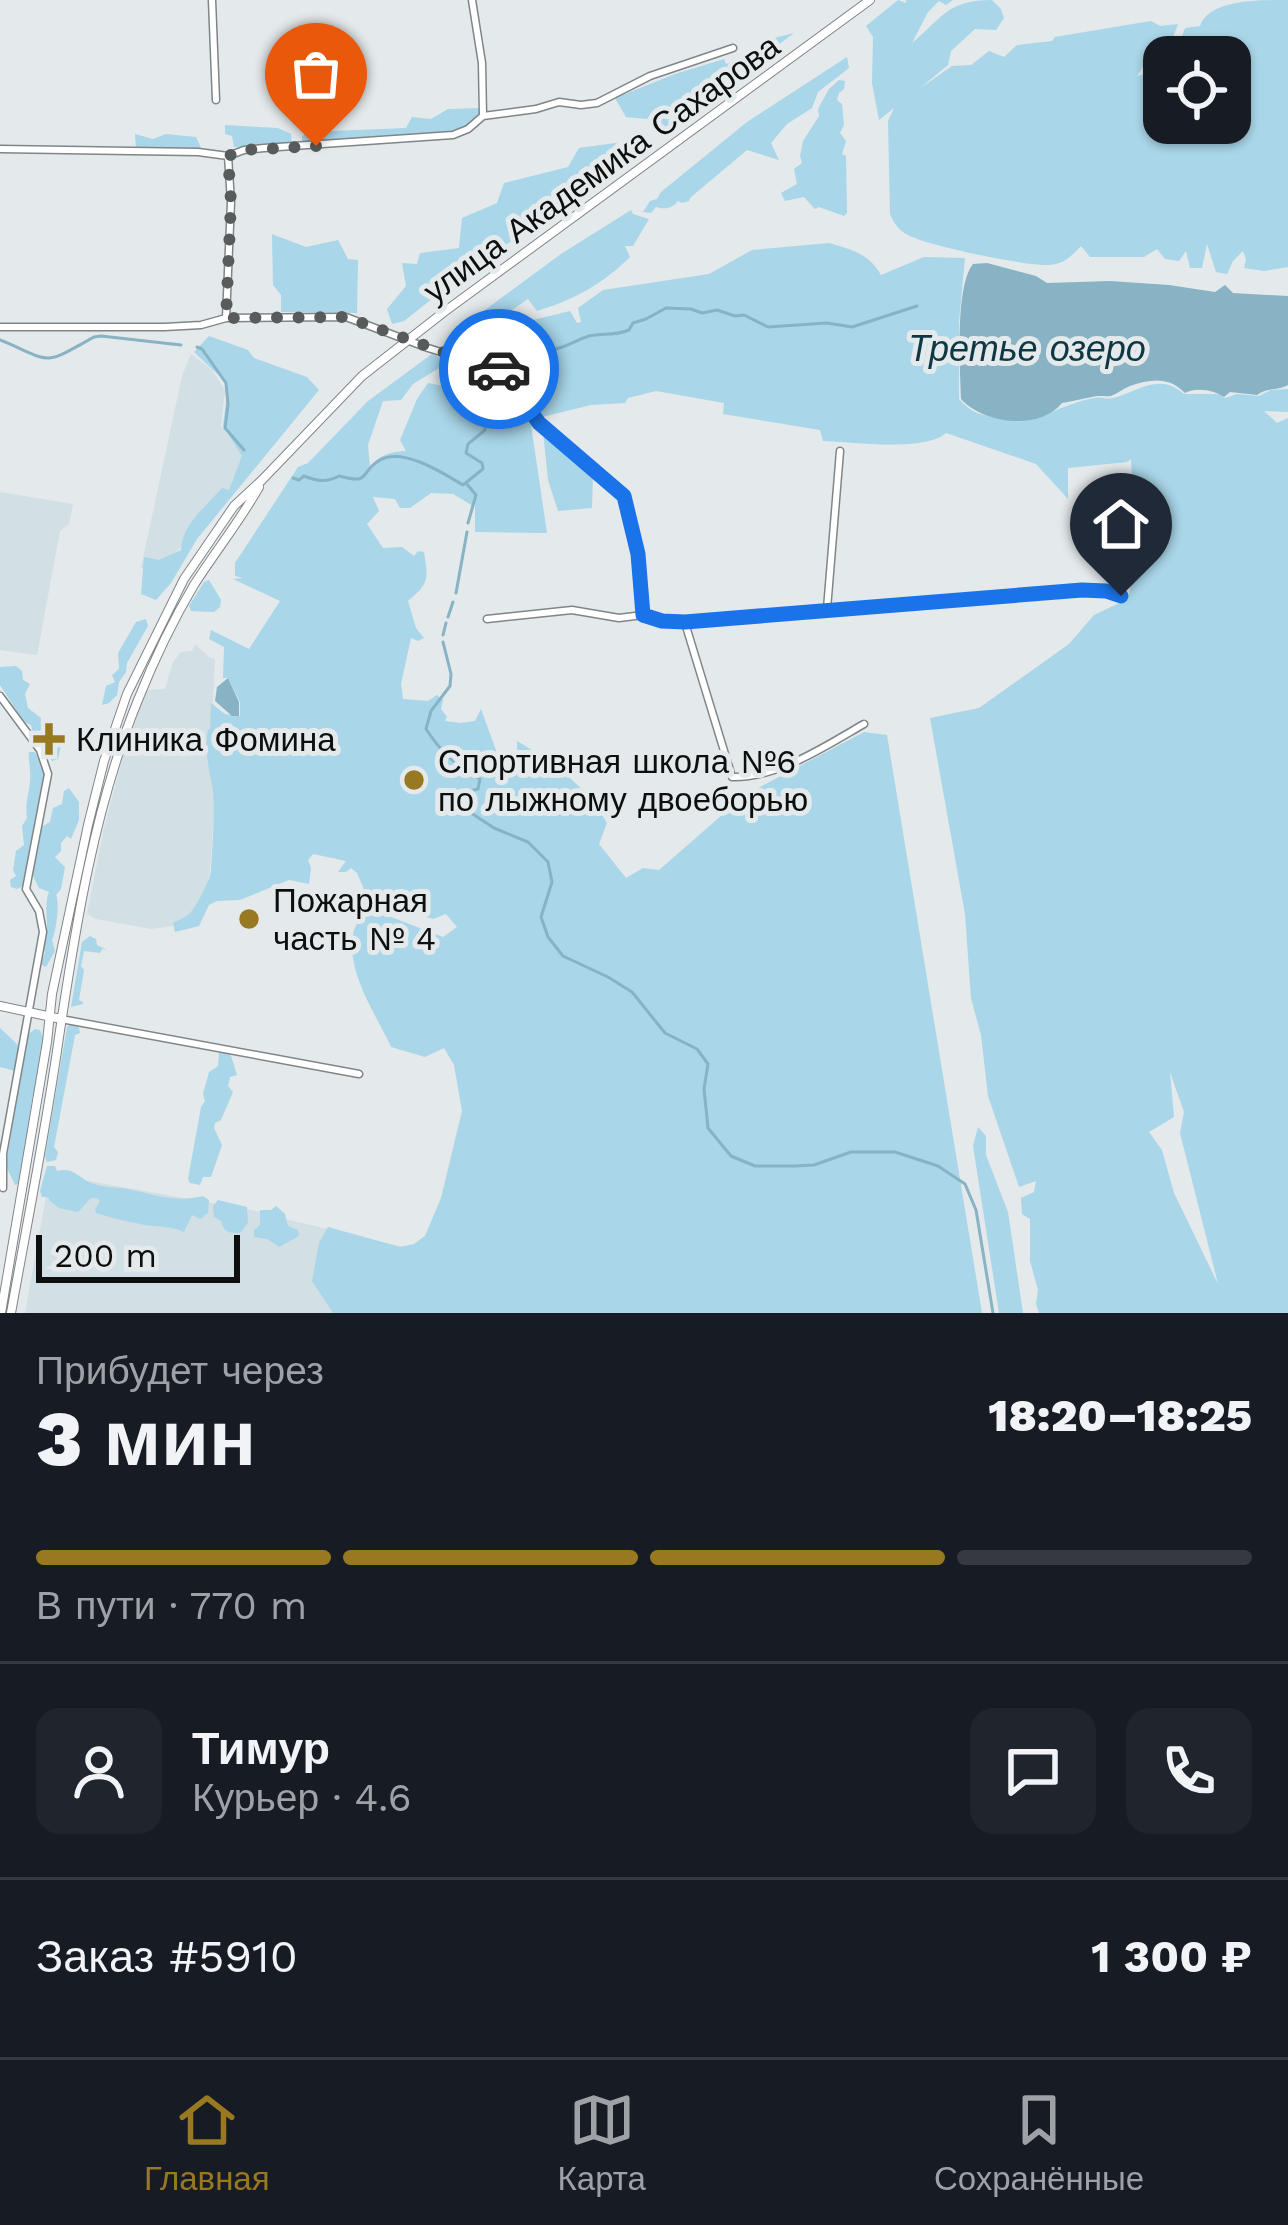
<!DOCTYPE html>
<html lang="ru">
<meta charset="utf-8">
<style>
body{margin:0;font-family:"Work Sans",sans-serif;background:#20242c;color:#f1f3f6;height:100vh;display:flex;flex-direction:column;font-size:45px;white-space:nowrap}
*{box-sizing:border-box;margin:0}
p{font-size:39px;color:#9ea1a6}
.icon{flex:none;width:66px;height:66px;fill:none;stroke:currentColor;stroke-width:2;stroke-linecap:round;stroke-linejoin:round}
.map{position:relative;height:1313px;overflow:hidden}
.panel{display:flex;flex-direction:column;background:#171b24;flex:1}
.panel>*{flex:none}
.buttons{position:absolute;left:1143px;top:36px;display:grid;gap:24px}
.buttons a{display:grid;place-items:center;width:108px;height:108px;border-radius:24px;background:#171b24;box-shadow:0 3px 9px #0004;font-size:60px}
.scale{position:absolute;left:36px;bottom:30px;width:204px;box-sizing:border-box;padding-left:12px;border:6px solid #0d0f0f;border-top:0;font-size:33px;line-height:42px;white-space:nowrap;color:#0d0f0f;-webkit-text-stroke:9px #e4e9eb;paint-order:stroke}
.pin{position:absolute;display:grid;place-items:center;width:102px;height:102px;color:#fff;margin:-123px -51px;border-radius:50% 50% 50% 0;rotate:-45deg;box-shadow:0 0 12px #0007}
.pin .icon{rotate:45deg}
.courier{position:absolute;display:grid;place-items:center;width:120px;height:120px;margin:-60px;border:9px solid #1a73e8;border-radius:50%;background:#fff;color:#222;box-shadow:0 3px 15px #0007}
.headline em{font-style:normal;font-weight:800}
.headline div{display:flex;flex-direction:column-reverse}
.headline{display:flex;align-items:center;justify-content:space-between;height:204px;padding:0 36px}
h1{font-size:78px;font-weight:800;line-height:90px}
.bar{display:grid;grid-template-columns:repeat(4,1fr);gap:18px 12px;align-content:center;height:144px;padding:0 36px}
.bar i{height:15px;border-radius:9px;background:#363941}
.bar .current{background:#987922}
.bar p{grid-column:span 4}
.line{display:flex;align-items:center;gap:30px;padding:0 36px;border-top:3px solid #363941}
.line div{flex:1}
.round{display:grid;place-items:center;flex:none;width:126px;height:126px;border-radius:24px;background:#20242c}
.dock{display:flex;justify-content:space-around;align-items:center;height:168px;border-top:3px solid #363941;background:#171b24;font-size:33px;color:#9ea1a6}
.dock a{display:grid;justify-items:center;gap:6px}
.dock .current{color:#987922}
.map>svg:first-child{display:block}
.built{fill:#d2dfe4}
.green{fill:#a9d6e8;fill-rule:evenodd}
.water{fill:#87b3c4}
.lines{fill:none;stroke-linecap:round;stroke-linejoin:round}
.stream{stroke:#87b3c4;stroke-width:3}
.street-casing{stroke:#818587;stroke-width:9}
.secondary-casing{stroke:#818587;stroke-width:10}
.street{stroke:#fff;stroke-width:6}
.secondary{stroke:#fff;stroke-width:8}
.done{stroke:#585b5c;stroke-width:12;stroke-dasharray:0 21.6}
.route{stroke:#1a73e8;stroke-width:15}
.poi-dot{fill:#987922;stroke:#e4e9eb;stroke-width:4.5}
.labels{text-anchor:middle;stroke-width:10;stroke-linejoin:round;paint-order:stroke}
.street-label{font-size:33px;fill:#0d0f0f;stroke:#e4e9eb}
.poi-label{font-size:33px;fill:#0d0f0f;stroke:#e4e9eb;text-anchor:start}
.water-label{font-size:36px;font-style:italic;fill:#0e3744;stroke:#e4e9eb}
</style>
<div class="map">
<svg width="1288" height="1313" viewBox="0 0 1288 1313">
<rect width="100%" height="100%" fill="#e4e9eb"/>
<path class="built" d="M191,354L212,370L225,390L221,426L244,455L231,489L223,490L180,548L155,569L141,568L182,376Z
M0,492L73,504L69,524L60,531L37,655L0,650Z
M195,644L209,657L215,659L210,762L214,812L210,872L206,888L196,907L184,919L173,923V926L151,929L96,919L87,914L104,828L121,764L142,703L148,690L165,689L173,662L181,652L192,651Z
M50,1174L284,1216L285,1219L404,1247L386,1313H25Z"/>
<path class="green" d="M898,0L906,3V0H953L946,5L939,1L928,12L912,43C943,17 948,0 992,0L1001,9L1004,18L996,30L975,29L951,51L948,65L919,89L952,66L971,65L989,51L1004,57L1017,45L1052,41L1055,37L1151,21L1160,26L1178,24L1169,48L1149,47L1147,61L1137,76L1164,70V123H1230V57H1174L1185,28L1200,26C1209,0 1256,0 1288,0V267L1264,271L1244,268L1246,259L1243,251L1233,261L1227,274L1216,272L1207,244L1202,268H1190L1186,251L1179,261L1165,259L1157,249L1144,257H1090L1081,246C1071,256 1065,264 1049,265C1026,266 928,246 908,235C898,230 894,223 890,214L888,121L894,108L879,120L872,83L873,37L866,26Z
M794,33L664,130L656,109L647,119L626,117L615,98L675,74L724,59L726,64L746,58L770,39Z
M847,57L849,68L818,92L812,108L787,124L771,143L779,160L747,150L691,197L689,201L682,203L678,201C672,208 666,210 656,207L651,213L643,212L650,201L657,199L661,192L747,122Z
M839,80L845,81L844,89L839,93L837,100L842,104L844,125L840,133L846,141L842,154L846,156L847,213L844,216L819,207L815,209L804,197L785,201L781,193L797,184L794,169L802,163L800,156L803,141L819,116L818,109L829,89Z
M482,108L480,116L463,129L450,134L302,142V136L308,132L406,128L412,117L431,119L448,109Z
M225,125L278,128L291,134L292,145L234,147L232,136L225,134Z
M135,134L153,139L166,134L196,137L201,148L136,149Z
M615,143L641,150L456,280L404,321L392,324L387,309L406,286L402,263L417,264L420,253L459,248L462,218L497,203L504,183L568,167L579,148Z
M631,210L633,214L649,219L633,246H625L630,257C604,283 574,300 537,311L528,299L496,321L486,318L475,324L474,318L561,254Z
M272,234L306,247L338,240L348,259L358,260L357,313L281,312V295L273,285Z
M829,243C850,249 870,254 881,275L924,257L965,258L959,322V399C970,411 977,414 992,417C1039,428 1052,406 1094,398C1104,396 1103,400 1113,398C1139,391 1160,372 1184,394H1219L1225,398L1237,394L1259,396L1271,390L1288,389V412L1264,411L1277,423L1288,418V1313H1039L1036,1304L1038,1290L1030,1261V1219L1022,1214L1021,1198L1034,1192L1036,1181L1019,1187L988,1096L981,1035L971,998L965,914L930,718L979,708L1069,644L1094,615L1128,599L1136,564L1131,459L1127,462L1068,468V499L1036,464L946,433C925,452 852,442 823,441L820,430L723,414L724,403L656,391L628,398L625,403L591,405L542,417C521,397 512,363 487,351L521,323L570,311L577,323L581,322L578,308L603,290L709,274L752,250ZM1170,1072L1184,1112L1180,1133L1218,1284L1174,1193L1162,1150L1149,1132L1174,1117Z
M209,336L248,350L254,358L307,377L319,390L197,539L171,583L156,600L141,594L144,557L159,560L181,550C181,526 207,505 222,488L229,490L242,456L223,426L228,384L194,352Z
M432,354L449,362L413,384L401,400L383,401L368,445L370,468C375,457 391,451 406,451L400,440L417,399L428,383L448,387L450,390L481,382L489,362L508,387L507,402L531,425L547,533L475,532V498L473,506L453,494L431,493L410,508H400L395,499L373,497L379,511L367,524L383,548L402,547L414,556L418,551L424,552C428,578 430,583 408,601L416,628L424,638L418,641L411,638L401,684L403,699L428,701L437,695L443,700L441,709L447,717L445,721L461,723L475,721L481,709L501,764L517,759V741C553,763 586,785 607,823L599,844L626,878L643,868L659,870L745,795L864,732L887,735L982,1313H333L312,1281L319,1243L328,1227L400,1247L414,1244L425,1236L441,1198L462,1111L454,1065L444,1048L425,1057L391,1047C376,1014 346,972 353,934C355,924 363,916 368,908L443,937L457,927L446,914L433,919L368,899L357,873L351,868L346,872H338L346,861L313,854L308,860L311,868L309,884L289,880L240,900L217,901L209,905L199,926L175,932L173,923C178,920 184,918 189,914C196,908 210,880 211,871C212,848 216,809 212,786C209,769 204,748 208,730L210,729L211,703L225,714L240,716V702L228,678H223L224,647L209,639L211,630L249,649L280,601L233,579L243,578L235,576V563L298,467L308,463L368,401Z
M543,431L593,475L592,508L558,511L548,480Z
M209,580L221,600L220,607L214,612L191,611L189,606L204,582Z
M146,619L148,626L127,663L126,672L119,682L117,695L109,703L102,705L106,686L115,682L112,675L119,669L118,653L136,622Z
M16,666L22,671L23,680L30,684L25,694L28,708L41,718L45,730L57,734L61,746L58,759L52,761L43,747L36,744L31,725L24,722L0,685V667Z
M29,752H35L45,770L38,816L43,826L50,822L53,808L62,804L64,791L69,788L79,802V820L71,839L67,836L61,843V851L55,857L65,867L61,889L56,895C60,903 56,932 52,940L55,951L46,967L40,964L45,953L43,947C52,932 42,908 49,892L39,888L33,876L28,877L25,885L17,889L11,887L10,880L16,876L13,870L16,851L24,845L22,826L27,818C24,801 32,787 30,771C30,764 28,758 29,752Z
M90,936L96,939L97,945L107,950L102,949L100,953L84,951L81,966L84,970L79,1000L83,1002V1004L71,1007L82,942Z
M70,1024H78L80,1033L75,1035L54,1147L58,1152L56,1160L47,1162L45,1157L67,1027Z
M0,1028L18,1045L15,1071L0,1067Z
M35,1029L40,1030L44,1040L37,1090L33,1094L29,1118L33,1123L32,1130L27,1133V1149L24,1150L18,1184L15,1185L6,1166L27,1035Z
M223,1048L229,1049L237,1075L230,1077L228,1086L233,1092L221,1120L215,1123L214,1128L222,1145L211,1177H203L200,1185L190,1183L188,1179L201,1107L205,1101L203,1094L209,1072L218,1066L219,1051Z
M978,1127L986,1136V1155L1008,1212L1023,1313H999L973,1146Z
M47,1166H55L57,1171C74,1167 77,1177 91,1183C103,1188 116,1187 128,1189C156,1195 175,1203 203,1196L209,1200L208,1213L200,1219L192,1215L184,1232C172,1226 159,1227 145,1225C129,1222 111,1218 96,1213L95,1210L100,1201L97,1198H91L78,1212L59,1208L50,1201L48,1197H42L40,1191Z
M218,1200L247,1207L248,1223L240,1233C228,1233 224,1232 221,1221L214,1217L213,1206Z
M276,1206L285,1214L288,1226L298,1230L299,1236L279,1247L267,1239L254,1237V1230L260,1225V1210H271Z"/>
<path class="water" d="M987,263L1036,276L1047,283L1110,281L1169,285L1215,292L1225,285L1233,293L1288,296V385C1277,391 1268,387 1257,395L1230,392L1224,397C1214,390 1196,387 1185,393C1169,376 1150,379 1130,386C1127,387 1114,395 1111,396C1105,397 1098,395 1092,397C1081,399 1074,401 1062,403C1039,431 984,424 961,399C960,368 955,286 973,264Z
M228,678L239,702V716H232L215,701L217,687Z"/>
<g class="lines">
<path class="stream" d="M0,340C54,362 40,367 94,337L101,336L181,345
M197,347L202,349L226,383L228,405L225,428L244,450
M508,366L519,358L520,353L539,345L548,346L551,350C565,348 576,340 589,336C603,333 615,336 629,330L633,323L646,319L666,308L691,309L702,313L717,310L735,316L744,315L768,327L827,323L852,327L917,306
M293,478L299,480L304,476C317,481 326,483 339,476C372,485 358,473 380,460C403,447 443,473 463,485L483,469L482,463L466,453L468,444L485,430L486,420L490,414L487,392L483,387L488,377L494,375
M466,483L476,495L468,523
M456,593L467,532
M448,617L453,602
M443,635L446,623
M443,642L451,674L450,686L431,711L426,729C441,752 456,766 480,779L478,789L471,791L462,790L454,795L459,805L494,828L528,842L548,862L552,882L541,917L548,937L563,956L608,977L632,992L665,1033L697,1049L708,1064L704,1089L708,1128L731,1156L755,1166H794L814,1165L851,1152H895L938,1166L965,1184L976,1210L993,1313"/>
<defs>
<path id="street" d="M212,0L216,100
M472,0L482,63L483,116
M0,149L198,152L228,156L244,150L264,148L453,135L468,129L483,116L536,109L559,102L581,105L597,103L650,76L733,48
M226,318L231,202L228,156
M0,327H165L201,325L226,318L346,317L428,348L457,357L489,359L497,365L539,423L624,496L638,554L643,615
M827,609L840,451
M487,619L572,610L619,618L643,615L662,621L685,623
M0,696L40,750L48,774L26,889L39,911L43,932L3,1154V1188
M864,724C824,747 778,778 732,777L685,623L1082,589L1105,591L1121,596
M61,1019L359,1074"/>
<path id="secondary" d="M0,1006L61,1019
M1,1313L47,1042L52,994L88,825L104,761L127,694L184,579L234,506L262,480L362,376L444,312L870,0
M11,1313C27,1224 45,1134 58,1044C75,929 94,808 138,700C154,660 172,622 194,585C215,552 240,521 259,487"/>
</defs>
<use href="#street" class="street-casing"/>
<use href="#secondary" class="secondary-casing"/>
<use href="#street" class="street"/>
<use href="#secondary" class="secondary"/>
</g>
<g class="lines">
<path class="done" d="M316,146L244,150L228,156L231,202L226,318L346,317L457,357L489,359L499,369"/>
<path class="route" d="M499,369L539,423L624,496L638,554L643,615L662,621L685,622L1082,590L1106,591L1121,596"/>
</g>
<g class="poi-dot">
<path d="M43 721h12v12h12v12h-12v12h-12v-12h-12v-12h12z"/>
<circle cx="414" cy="780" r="12"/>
<circle cx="249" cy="919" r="12"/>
</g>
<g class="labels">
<g class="street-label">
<text transform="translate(601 168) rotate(-36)" y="12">улица Академика Сахарова</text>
</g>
<g class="poi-label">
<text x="76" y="751">Клиника Фомина</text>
<text x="438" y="773">Спортивная школа №6<tspan x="438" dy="38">по лыжному двоеборью</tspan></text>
<text x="273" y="912">Пожарная<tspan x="273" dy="38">часть № 4</tspan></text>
</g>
<g class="water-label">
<text x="1027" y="361">Третье озеро</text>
</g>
</g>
</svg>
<div class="buttons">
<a><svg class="icon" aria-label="locate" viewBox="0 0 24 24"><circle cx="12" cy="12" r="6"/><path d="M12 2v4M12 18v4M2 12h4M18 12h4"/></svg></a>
</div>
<div class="scale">200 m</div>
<div class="pin" style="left:316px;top:146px;background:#ea580c"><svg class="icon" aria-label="bag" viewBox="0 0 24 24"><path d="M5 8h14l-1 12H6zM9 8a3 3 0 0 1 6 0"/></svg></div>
<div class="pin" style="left:1121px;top:596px;background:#1f2937"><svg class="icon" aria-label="home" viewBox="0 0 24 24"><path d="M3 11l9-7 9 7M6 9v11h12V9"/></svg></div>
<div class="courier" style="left:499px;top:369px"><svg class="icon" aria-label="car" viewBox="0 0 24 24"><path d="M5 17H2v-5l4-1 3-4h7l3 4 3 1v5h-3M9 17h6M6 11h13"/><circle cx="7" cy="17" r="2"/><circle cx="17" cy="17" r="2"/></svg></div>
</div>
<section class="panel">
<div class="headline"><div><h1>3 мин</h1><p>Прибудет через</p></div><em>18:20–18:25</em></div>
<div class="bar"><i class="current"></i><i class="current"></i><i class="current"></i><i></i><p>В пути · 770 m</p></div>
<div class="line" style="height:216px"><a class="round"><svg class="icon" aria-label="person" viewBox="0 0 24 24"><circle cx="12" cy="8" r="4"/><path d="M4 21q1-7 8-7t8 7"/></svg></a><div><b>Тимур</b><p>Курьер · 4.6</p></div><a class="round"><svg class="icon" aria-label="chat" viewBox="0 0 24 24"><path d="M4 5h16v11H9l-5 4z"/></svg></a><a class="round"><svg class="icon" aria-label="phone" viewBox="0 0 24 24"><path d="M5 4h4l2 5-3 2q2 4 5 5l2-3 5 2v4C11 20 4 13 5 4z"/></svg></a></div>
<div class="line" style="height:156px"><div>Заказ #5910</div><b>1 300 ₽</b></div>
</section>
<nav class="dock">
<a class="current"><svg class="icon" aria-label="home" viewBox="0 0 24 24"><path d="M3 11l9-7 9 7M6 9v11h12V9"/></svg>Главная</a>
<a><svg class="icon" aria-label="map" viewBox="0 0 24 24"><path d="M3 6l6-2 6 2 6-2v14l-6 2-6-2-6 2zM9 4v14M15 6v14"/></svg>Карта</a>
<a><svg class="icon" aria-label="saved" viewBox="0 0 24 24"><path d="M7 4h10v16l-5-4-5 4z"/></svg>Сохранённые</a>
</nav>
